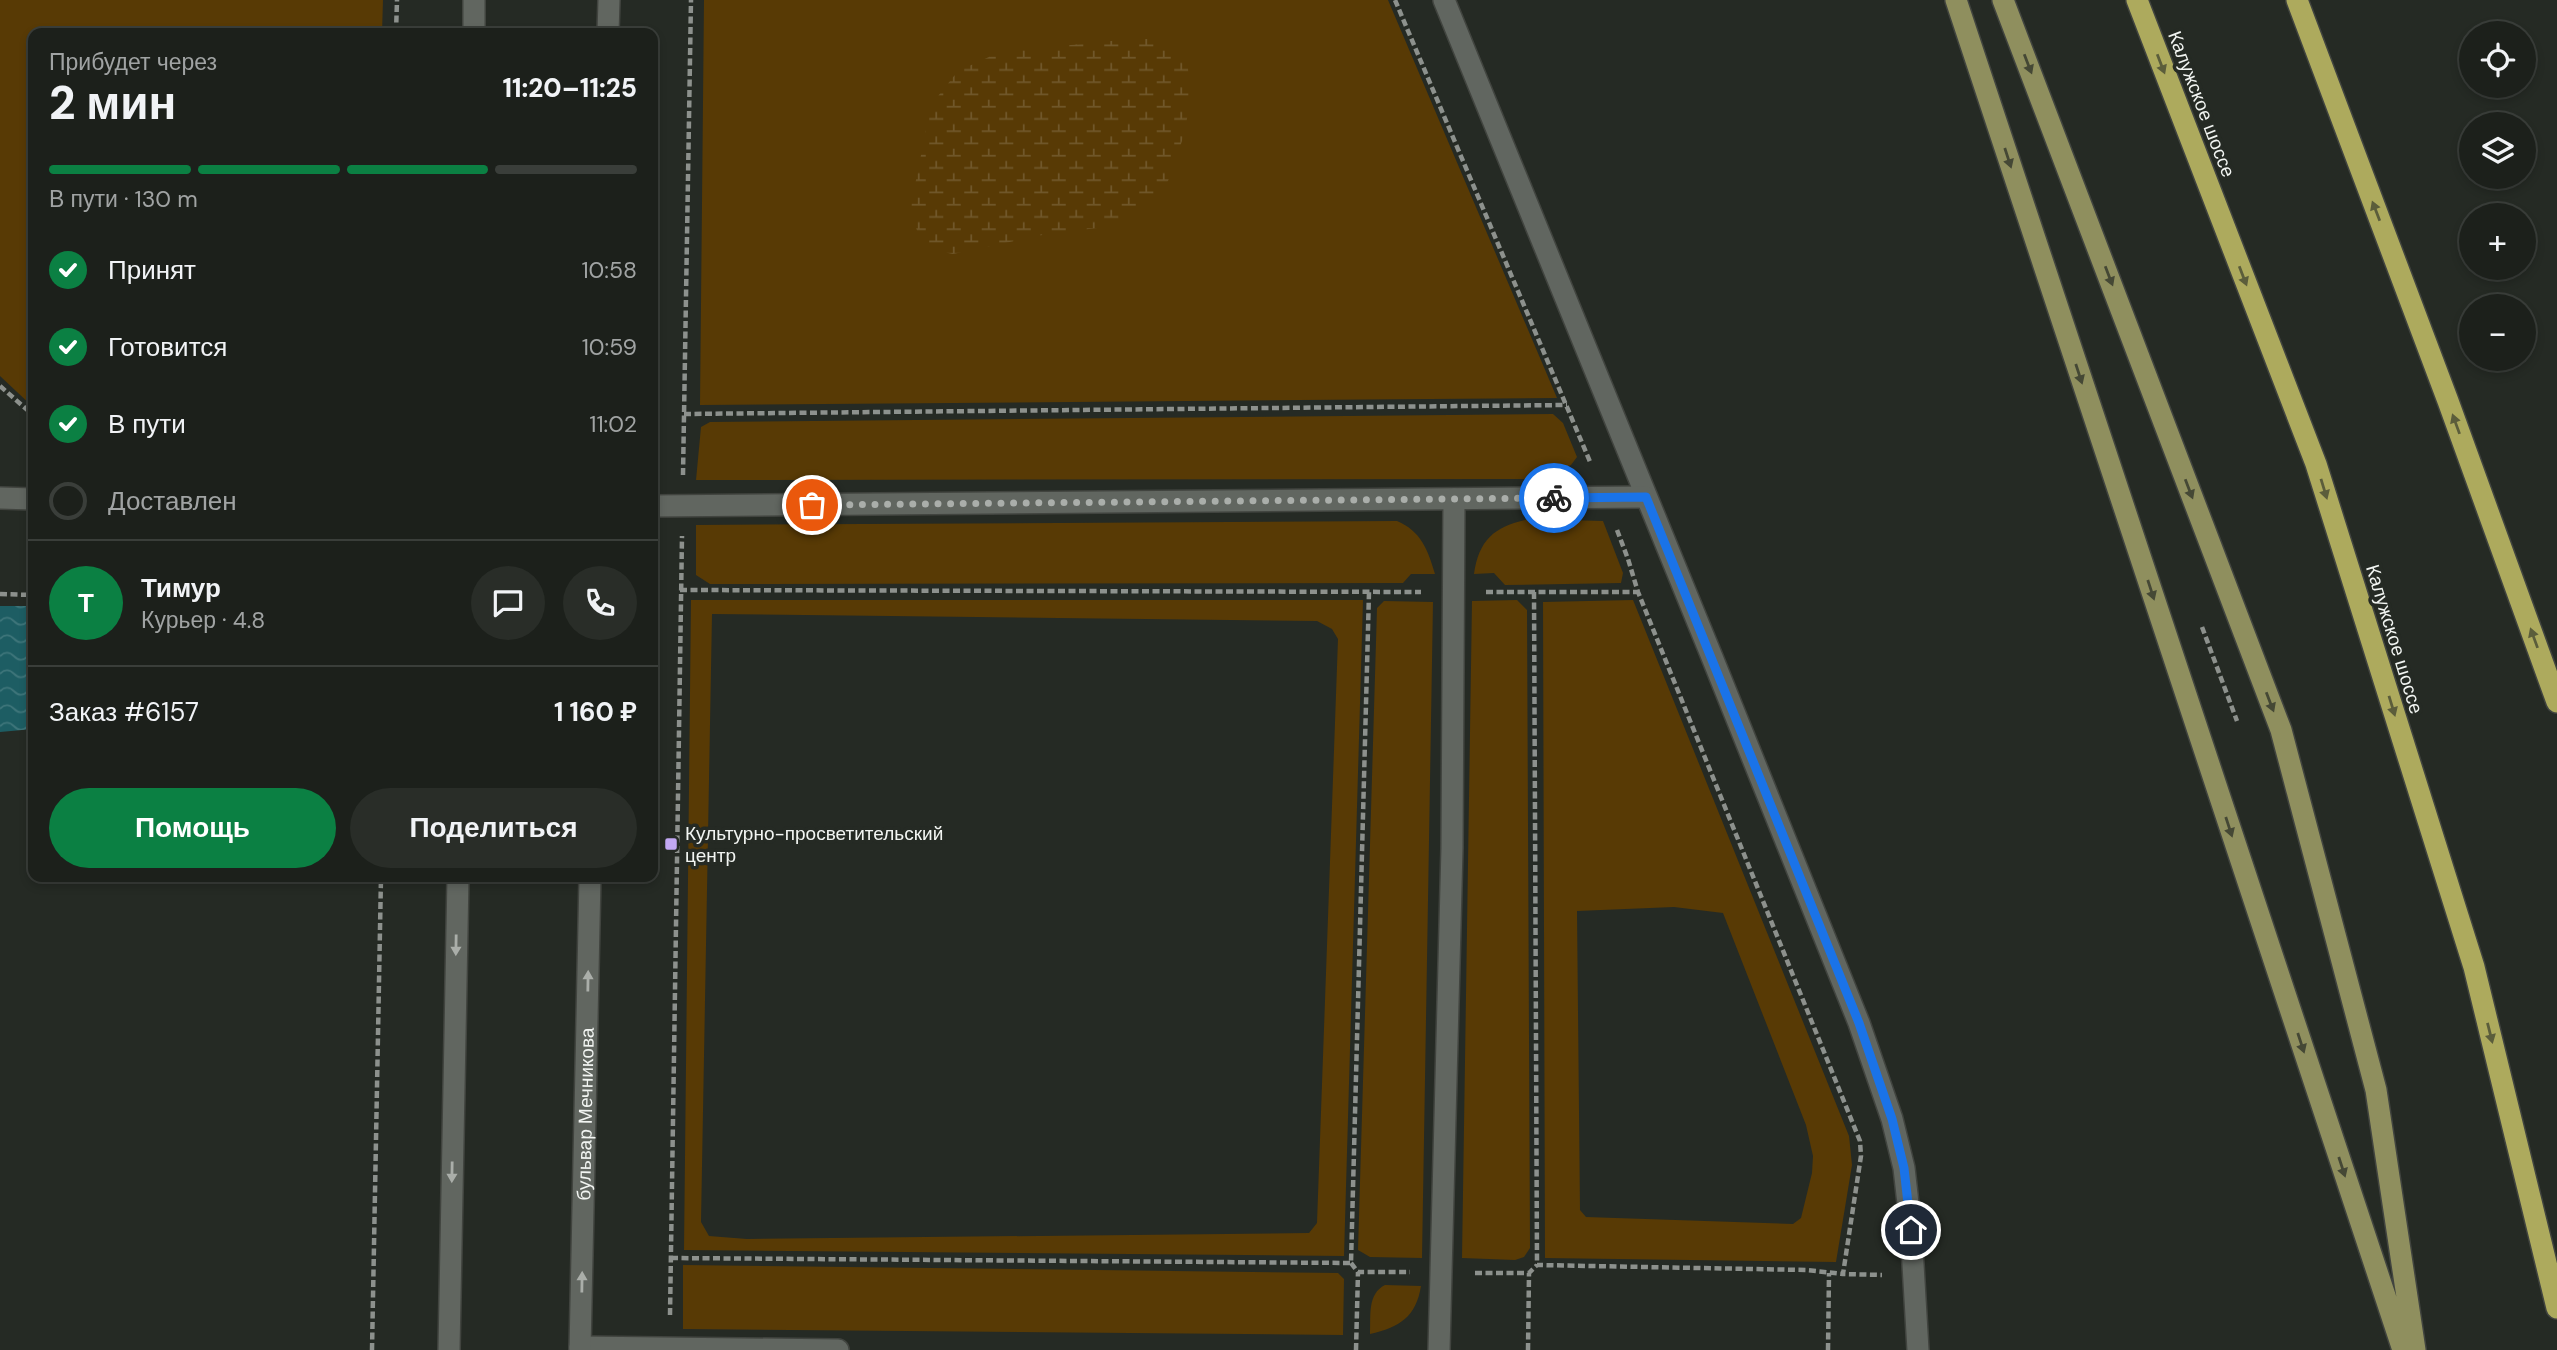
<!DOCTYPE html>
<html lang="ru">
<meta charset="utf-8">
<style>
body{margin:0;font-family:"DM Sans",sans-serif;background:#292d28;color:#f1f3f6;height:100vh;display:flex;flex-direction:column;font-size:26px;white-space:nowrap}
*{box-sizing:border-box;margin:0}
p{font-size:23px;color:#a0a3a3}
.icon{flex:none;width:38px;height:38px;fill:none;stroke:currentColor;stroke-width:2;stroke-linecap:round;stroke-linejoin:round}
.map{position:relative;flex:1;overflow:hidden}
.panel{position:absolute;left:28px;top:28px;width:630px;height:854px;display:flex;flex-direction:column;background:#1c201b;border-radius:14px;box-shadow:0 4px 10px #0003,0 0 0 2px #3a3e3a}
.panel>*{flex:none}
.tools{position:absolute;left:2459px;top:21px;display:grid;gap:14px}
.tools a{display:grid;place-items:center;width:77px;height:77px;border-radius:50%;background:#1c201b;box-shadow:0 4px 10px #0003,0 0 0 2px #3a3e3a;font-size:35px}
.pin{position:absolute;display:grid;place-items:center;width:60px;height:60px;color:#fff;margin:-30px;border:4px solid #fff;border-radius:50%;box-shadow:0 2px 7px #0007}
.courier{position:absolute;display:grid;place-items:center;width:70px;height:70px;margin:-35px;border:5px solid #1a73e8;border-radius:50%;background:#fff;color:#222;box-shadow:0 2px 9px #0007}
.summary em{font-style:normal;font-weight:800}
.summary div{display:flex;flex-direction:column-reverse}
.summary{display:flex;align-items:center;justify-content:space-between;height:119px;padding:0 21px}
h1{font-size:46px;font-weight:800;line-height:52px}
.bar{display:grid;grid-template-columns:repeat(4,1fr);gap:10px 7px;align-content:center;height:84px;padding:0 21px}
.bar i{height:9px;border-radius:5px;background:#3a3e3a}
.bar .current{background:#0b8043}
.bar p{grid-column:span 4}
.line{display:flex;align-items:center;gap:18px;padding:0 21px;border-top:2px solid #3a3e3a}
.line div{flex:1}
.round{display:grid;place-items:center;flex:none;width:74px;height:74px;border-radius:37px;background:#292d28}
ol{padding:0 21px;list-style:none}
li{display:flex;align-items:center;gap:21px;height:77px}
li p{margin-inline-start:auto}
li .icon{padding:7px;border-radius:50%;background:#0b8043;color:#fff;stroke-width:4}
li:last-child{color:#a0a3a3}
li i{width:38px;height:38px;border:4px solid #3a3e3a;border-radius:50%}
.primary-button{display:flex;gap:14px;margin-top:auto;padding:14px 21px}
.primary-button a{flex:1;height:80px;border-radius:42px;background:#0b8043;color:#fff;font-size:28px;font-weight:800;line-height:80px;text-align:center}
.primary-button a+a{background:#292d28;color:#f1f3f6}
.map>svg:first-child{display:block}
.green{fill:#583a05;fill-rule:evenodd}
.wetland{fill:url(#wetland-marsh)}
.water{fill:url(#water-waves)}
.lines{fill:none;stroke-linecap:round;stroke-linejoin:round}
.minor-casing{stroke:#41443f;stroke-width:24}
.major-casing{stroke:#41443f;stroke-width:24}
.highway-casing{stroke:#41443f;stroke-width:24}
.path{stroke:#8d918d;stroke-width:4.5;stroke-dasharray:7 3.5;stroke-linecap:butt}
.minor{stroke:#616660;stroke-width:21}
.major{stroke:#8f8f5e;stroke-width:21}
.highway{stroke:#adaa5d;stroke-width:21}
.oneway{fill:#454835}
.oneway2{fill:#5b5d3b}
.oneway3{fill:#aaaea9}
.done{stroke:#aaaeaa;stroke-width:7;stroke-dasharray:0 12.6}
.route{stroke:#1a73e8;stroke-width:9}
.poi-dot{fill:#c2a8f3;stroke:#252a24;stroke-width:2.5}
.labels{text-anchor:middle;stroke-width:7;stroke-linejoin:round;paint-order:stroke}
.street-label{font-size:19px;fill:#f2f5f2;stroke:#252a24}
.poi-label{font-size:19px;fill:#f2f5f2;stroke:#252a24;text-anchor:start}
</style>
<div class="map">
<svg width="2557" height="1350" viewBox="0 0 2557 1350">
<defs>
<pattern id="wetland-marsh" width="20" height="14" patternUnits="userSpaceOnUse" patternTransform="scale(1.75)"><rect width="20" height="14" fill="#583a05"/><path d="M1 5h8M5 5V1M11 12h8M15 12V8" fill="none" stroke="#70572a"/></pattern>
<pattern id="water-waves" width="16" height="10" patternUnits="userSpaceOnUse" patternTransform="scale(1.75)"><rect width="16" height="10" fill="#1d5d63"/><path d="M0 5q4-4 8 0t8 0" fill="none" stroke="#3e757a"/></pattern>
</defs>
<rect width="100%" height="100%" fill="#252a24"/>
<path class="green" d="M0,0H383L382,33H33V407L0,376Z
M704,0H1388L1557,398L700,405Z
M1553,414L1563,423L1577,457L1571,465L1540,479L696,480L701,427L710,422Z
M1529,519L1603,521L1623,573L1621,583L1505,585L1494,573L1474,574C1479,539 1495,526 1529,519Z
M1397,521C1421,531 1428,550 1435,574H1411L1403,583L710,584L696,575V525Z
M691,600H1363L1344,1256L684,1250ZM712,614L1317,621L1332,629L1338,639L1317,1223L1309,1233L747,1239L709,1236L701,1222Z
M1517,600L1527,610L1530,1248L1524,1257L1515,1260L1462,1258L1472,601Z
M1633,600L1849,1136L1852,1165L1836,1262L1545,1258L1543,602ZM1674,907L1723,913L1806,1125L1813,1156L1812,1173L1801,1218L1793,1224L1586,1217L1580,1210L1577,911Z
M1384,601L1433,602L1422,1258L1370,1257L1358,1250L1377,608Z
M683,1265L1338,1273L1344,1279L1343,1335L683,1329Z
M1385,1285L1421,1286C1416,1317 1400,1327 1370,1334C1371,1316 1367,1294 1385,1285Z"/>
<path class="wetland" d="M1131,39H1167L1188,66L1191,99L1183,138L1168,181L1147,205L1114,226L1047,234L953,254L923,248L910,210L931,105L958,71L1000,52Z"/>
<path class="water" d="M0,606H33V729L0,732Z"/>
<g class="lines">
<defs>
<g id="minor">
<path d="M1444,0L1712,657L1859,1023L1892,1119L1904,1168L1911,1230L1918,1350"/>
<path d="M474,33V0"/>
<path d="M608,33L609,0"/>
<path d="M0,498L33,499"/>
<path d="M653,506L1646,497"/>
<path d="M580,1347L838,1350"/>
<path d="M449,1350L458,877"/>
<path id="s1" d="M580,1350L590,877"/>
<path d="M1439,1350L1452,848L1454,499"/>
</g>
<path id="major" d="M1956,0L2403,1350
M2003,0L2281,730L2376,1090L2415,1350"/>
<path id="highway" d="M2137,0L2316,464L2474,967L2557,1308
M2297,0L2448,401L2557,702"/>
</defs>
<use href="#minor" class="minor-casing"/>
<use href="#major" class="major-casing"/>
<use href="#highway" class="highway-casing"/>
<path class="path" d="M1395,0L1591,464
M396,33L397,0
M0,386L33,415
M684,414L1567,405
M683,475L691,0
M1617,530L1628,559L1638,592L1860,1141L1861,1156L1843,1274L1882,1275
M680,590L1421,592
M1486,592H1638
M1534,592L1537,1265L1806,1270L1843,1274
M0,594L33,595
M2202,627L2237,721
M671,1258L1351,1263L1369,592
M1351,1263L1358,1272H1410
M1475,1273H1529L1537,1265
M670,1315L682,536
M372,1350L381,877
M1356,1350L1358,1272
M1528,1350L1529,1273
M1828,1350L1829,1273"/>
<use href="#minor" class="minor"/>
<use href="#major" class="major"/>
<use href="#highway" class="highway"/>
</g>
<defs><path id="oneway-solid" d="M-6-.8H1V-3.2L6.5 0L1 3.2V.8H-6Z" transform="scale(1.75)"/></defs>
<g class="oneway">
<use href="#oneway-solid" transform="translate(2028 64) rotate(69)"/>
<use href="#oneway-solid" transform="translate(2008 158) rotate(72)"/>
<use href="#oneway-solid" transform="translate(2109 276) rotate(69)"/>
<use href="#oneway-solid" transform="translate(2079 374) rotate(72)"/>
<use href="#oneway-solid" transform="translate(2189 489) rotate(69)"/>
<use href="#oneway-solid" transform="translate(2151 590) rotate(72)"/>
<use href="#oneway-solid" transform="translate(2270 702) rotate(69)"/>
<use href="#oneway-solid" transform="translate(2229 827) rotate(72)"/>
<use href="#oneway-solid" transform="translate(2301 1043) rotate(72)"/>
<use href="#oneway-solid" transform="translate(2342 1167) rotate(72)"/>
</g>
<g class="oneway2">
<use href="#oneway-solid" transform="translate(2161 64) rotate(69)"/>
<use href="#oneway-solid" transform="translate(2376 211) rotate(-111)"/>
<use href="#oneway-solid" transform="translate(2243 276) rotate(69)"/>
<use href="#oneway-solid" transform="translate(2456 424) rotate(-110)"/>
<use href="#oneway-solid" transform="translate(2324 489) rotate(73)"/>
<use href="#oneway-solid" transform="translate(2534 638) rotate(-110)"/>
<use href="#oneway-solid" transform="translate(2392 706) rotate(73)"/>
<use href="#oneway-solid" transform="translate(2490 1033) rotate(76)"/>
</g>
<g class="oneway3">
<use href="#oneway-solid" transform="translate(456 945) rotate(91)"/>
<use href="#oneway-solid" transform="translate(588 981) rotate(-89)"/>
<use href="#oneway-solid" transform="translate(452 1172) rotate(91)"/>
<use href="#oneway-solid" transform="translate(582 1282) rotate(-89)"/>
</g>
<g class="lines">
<path class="done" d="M812,505L1554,498"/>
<path class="route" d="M1554,498L1646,497L1859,1023L1892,1119L1904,1168L1911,1230"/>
</g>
<rect class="poi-dot" x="664" y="837" width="14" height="14" rx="3.5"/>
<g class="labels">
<g class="street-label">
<text transform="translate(2202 104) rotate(69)" y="7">Калужское шоссе</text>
<text transform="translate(2395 639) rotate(73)" y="7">Калужское шоссе</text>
<text dy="7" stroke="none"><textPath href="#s1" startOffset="236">бульвар Мечникова</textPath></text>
</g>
<g class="poi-label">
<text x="685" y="840">Культурно-просветительский<tspan x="685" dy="22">центр</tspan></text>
</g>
</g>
</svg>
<div class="tools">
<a><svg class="icon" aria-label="locate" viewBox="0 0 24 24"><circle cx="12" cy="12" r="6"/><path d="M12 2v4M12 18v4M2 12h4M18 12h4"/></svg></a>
<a><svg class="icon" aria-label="layers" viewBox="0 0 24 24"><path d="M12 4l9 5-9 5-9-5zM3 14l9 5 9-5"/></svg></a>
<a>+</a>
<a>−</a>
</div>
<div class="pin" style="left:812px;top:505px;background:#ea580c"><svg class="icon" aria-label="bag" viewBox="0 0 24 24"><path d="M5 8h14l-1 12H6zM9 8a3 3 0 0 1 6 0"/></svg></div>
<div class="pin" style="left:1911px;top:1230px;background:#1f2937"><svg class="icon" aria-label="home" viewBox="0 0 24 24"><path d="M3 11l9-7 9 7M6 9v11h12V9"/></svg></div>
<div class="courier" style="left:1554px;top:498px"><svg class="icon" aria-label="bike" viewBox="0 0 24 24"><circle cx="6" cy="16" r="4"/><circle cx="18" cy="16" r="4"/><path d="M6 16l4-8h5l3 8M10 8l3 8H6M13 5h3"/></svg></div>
<section class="panel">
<div class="summary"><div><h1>2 мин</h1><p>Прибудет через</p></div><em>11:20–11:25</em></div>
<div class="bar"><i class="current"></i><i class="current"></i><i class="current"></i><i></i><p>В пути · 130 m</p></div>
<ol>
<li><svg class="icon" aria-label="check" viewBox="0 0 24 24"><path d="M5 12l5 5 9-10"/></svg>Принят<p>10:58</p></li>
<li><svg class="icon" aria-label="check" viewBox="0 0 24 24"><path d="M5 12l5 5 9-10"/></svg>Готовится<p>10:59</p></li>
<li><svg class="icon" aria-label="check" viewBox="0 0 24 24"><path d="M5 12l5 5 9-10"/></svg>В пути<p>11:02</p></li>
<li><i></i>Доставлен</li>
</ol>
<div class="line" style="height:126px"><b class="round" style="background:#0b8043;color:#fff">Т</b><div><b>Тимур</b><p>Курьер · 4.8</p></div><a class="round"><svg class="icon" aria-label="chat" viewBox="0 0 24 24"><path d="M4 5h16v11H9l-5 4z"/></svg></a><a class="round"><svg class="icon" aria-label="phone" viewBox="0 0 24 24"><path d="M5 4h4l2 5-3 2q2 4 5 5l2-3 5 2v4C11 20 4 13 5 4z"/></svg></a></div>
<div class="line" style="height:91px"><div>Заказ #6157</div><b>1 160 ₽</b></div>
<div class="primary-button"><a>Помощь</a><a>Поделиться</a></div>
</section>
</div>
